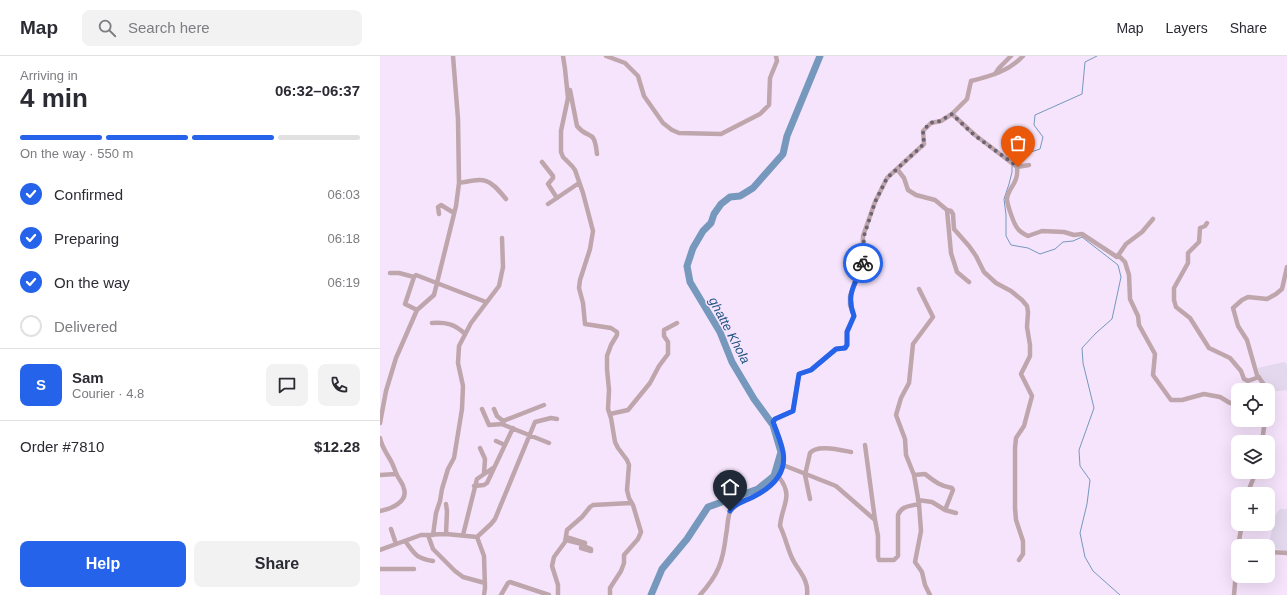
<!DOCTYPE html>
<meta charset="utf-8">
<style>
body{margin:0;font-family:Arial,sans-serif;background:#f2f2f3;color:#2b2b33;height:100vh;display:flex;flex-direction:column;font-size:15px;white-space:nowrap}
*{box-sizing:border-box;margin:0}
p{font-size:13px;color:#7c7c81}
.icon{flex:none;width:22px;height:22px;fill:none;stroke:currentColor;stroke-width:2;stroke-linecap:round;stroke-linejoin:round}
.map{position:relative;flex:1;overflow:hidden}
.side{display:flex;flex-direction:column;background:#fff;width:380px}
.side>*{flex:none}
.tools{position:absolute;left:851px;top:327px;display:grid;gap:8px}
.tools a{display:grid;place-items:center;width:44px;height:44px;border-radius:8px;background:#fff;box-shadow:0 4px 16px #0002;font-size:20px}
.pin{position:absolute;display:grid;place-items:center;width:34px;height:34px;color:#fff;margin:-41px -17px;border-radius:50% 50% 50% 0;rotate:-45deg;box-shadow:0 0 4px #0007}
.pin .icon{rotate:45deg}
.courier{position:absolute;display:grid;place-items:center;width:40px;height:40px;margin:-20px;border:3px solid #2563eb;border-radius:50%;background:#fff;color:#222;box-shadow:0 1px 5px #0007}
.summary em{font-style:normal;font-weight:800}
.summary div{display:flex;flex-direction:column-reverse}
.summary{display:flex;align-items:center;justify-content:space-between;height:68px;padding:0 20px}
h1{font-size:26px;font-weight:800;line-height:30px}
.bar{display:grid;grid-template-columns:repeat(4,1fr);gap:6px 4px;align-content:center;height:48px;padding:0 20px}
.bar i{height:5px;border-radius:3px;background:#e1e1e2}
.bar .active{background:#2563eb}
.bar p{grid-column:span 4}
.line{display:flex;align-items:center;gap:10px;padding:0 20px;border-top:1px solid #e1e1e2}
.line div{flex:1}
.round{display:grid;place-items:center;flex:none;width:42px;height:42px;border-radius:8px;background:#f2f2f3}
ol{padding:0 20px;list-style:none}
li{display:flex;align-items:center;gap:12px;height:44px}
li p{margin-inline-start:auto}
li .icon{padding:4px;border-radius:50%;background:#2563eb;color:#fff;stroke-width:4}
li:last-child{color:#7c7c81}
li i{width:22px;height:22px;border:2px solid #e1e1e2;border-radius:50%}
.action{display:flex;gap:8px;margin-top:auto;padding:8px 20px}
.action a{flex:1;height:46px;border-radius:8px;background:#2563eb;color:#fff;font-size:16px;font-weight:800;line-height:46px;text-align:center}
.action a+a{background:#f2f2f3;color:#2b2b33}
header{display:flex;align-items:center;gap:24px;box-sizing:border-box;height:56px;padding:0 20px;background:#fff;border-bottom:1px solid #e1e1e2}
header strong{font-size:19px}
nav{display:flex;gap:22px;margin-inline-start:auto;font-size:14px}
.search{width:280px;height:36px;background:#f2f2f3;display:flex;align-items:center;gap:10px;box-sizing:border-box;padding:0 14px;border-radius:8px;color:#7c7c81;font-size:15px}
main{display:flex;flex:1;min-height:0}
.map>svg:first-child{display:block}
.education{fill:#e3d8ed}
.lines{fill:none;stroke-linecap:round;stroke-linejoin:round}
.stream{stroke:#7598bc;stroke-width:1}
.river{stroke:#7598bc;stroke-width:7}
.minor{stroke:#bfa6ad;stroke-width:4.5}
.done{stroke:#6e6371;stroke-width:4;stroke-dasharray:0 7.2}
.route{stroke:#2563eb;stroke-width:5}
.labels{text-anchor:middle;stroke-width:3;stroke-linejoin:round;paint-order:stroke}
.water-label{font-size:13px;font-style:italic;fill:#1f5383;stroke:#f6e4fc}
</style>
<header>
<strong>Map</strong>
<div class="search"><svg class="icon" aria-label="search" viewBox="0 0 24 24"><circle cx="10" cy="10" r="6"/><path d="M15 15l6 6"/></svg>Search here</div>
<nav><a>Map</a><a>Layers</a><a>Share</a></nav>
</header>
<main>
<section class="side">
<div class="summary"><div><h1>4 min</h1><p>Arriving in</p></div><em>06:32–06:37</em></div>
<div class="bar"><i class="active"></i><i class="active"></i><i class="active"></i><i></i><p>On the way · 550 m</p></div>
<ol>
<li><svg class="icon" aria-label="check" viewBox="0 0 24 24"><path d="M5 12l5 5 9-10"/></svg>Confirmed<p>06:03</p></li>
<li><svg class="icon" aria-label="check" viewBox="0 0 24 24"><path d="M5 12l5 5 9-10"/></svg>Preparing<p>06:18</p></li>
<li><svg class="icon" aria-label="check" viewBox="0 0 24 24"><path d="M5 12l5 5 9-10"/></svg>On the way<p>06:19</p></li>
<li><i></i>Delivered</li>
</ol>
<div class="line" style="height:72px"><b class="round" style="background:#2563eb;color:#fff">S</b><div><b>Sam</b><p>Courier · 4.8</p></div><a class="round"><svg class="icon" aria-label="chat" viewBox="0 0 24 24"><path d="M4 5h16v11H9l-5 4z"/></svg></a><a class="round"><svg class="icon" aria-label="phone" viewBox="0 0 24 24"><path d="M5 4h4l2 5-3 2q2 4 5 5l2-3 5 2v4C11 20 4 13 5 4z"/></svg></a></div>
<div class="line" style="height:52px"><div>Order #7810</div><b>$12.28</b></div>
<div class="action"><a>Help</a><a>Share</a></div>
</section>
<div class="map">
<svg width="907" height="539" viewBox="0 0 907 539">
<rect width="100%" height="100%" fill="#f6e4fc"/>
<path class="education" d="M904,306L907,308V334L890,336L879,319L878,312Z
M900,453H907V495L888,491L896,458Z"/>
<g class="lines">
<path class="stream" d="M635,107L645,98L660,93L663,81L654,69L655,59L702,38L705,6L717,0
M632,109V116L629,128L624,143L626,159V180L631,189L648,192L660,198L675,193L683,186L693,185L702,181L738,209L741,221L732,263L716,277L702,292L703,307L714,352L699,394L700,410L710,424L707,448L700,477L705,501L713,515L740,539"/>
<path class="river" d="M271,539L282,513L307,483L328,451L378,433L394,420L401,396L393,369L374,343L352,306L340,276L310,226L307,210L313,192L323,175L331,167L334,158L341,148L350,141L360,140L373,132L403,98L407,80L440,0"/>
<path class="minor" d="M183,0L185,13L188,42L181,75V96L183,101L192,110L195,114L203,137L213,175L210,193L200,224L199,232L203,247L205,268L231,272L237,276V279L231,289L227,300V313L229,334L228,353L231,362L235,386L238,392L247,404L249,409L247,434L249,442L253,449L261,476L258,483L244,499V507L241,515L230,532V539
M226,0L245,7L258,20L264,40L283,67L292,74L299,77L341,78L380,58L389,49L390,22L397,5L396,0
M615,18L619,12L631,0
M190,34L197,70C209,85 214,71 217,98
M572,58L595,79L637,111L649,109
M162,106L173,120V122L168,128L177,142
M637,111C639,128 628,131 627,143C627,148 634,169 638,173C640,176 644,178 648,180L662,175L684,176L694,179L702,178L737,201L746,188L762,176L773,163
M517,113L524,122L528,134L536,139L555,144L567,154L571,155L573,158L574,173L589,190L596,200L604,216L616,227L631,235L642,244L647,250L648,256L647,271L650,289V300L641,318L652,340L644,370L636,382L635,392V452L636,464L643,485V498L639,504
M79,127C106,122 108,121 126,143
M168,148L199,127
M567,154L571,197L577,216L589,226
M59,158L58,151L61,149L74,157
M827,167L825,170L820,172L819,186L808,197V207L794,232V244L796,251L810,262L829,292L850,302L861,315L864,323L868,325L879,321
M738,199L745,206L749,219L750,243L758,260L759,269L775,298L773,319L791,344H802L824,338L840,341L850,347L858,348
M10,217H19L34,221L36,219L106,246
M34,221L25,248L37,254
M539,233L553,261L533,288L529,327L521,342L516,359L525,383L526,399L534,419L539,448L541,475L535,506L542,516L545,529L550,539
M52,267C66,266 75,268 85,278
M888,334L877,319L867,284L858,270L853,252L862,244L868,241L887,243L896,238L902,233L907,211
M888,334L889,339L888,345
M102,353L109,369L123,368
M114,353L117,360L123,365L124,369L169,387
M230,358L248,354L270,327L279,310L288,298V286L284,280V274L297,267
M123,365L164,349
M0,367L6,335L16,302L37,254L54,239L76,150L79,127L78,63L73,0
M0,382C2,392 8,399 12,407C14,411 15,415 17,419C19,424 23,427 24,433C28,446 11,453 0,455
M116,385L125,389
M882,386L885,364
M485,389L495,464L498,480V501L499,504H514L518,500V459C521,450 530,450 539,448
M100,392L105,403L104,418
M403,409L456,430L495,464
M0,419L16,418
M534,419L545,418C554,425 560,430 572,432L573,434L565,454
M399,421C414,441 402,448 400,470C405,480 407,491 412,502C418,515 429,523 427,539
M94,430L104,429L107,427L133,372
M867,438L876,416
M430,443L425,419L430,397C437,388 460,394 471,396
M538,444L552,446L565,454L576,457
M11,473L16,488
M66,478L67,455L66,448
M48,479L53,493L75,515L83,521L105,527
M53,479L56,457L60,445L62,433L68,413L74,402L82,353L83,330L78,307L79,290L91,267L119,230L123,211L122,182
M83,479L97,423L113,412
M97,481L104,500L105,532L104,539
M186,484L202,488L201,492L211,495V493L204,490L205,487L186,481
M25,485C35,498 35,502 53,505
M858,490L862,468
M0,494L41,479L66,478L97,481L111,468L115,463L155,366L171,362L177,363
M888,496L907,497
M0,513H34
M121,539L128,527L130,526L169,539
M178,539V529L172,510L174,501L185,486L187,474L202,461L210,451L213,449L251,447
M320,539C338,519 343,506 346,479C348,470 347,459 352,451C358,446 367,444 375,440C392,432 407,418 403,396C402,386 397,376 393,366L395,363L413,355L419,318L431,314L456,293L465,292L467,289V275L474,260L470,249V240L482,210L483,180L495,146L507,122L544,88L543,75L551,67L561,65L572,58L587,43L591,25C611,20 629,15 643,0
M854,539L858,493"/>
</g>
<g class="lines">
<path class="done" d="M483,207L484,180L495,146L507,122L544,88L543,75L550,67L560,65L572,58L594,79L638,111"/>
<path class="route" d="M350,455C355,447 365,445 373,441C391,432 407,418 403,396C401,386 397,376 393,366L395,363L413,355L419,318L431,314L456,293L465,292L467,289V276L474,260C466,239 474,230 482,210L483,207"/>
</g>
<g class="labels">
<g class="water-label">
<text transform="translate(350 274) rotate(62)" y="5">ghatte Khola</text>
</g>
</g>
</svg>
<div class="tools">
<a><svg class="icon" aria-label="locate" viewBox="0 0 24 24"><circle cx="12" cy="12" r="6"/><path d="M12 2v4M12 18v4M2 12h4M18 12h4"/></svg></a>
<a><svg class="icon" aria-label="layers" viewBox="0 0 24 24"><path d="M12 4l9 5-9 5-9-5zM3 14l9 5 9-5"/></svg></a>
<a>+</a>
<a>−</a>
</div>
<div class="pin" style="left:638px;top:111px;background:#ea580c"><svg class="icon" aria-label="bag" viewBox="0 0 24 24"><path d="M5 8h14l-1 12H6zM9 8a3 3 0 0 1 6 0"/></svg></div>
<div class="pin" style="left:350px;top:455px;background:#1f2937"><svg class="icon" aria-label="home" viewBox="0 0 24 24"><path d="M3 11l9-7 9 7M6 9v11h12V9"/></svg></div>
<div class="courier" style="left:483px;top:207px"><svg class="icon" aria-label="bike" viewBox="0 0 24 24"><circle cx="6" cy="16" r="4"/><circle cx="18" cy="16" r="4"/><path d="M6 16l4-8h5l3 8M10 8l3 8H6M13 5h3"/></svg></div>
</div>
</main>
